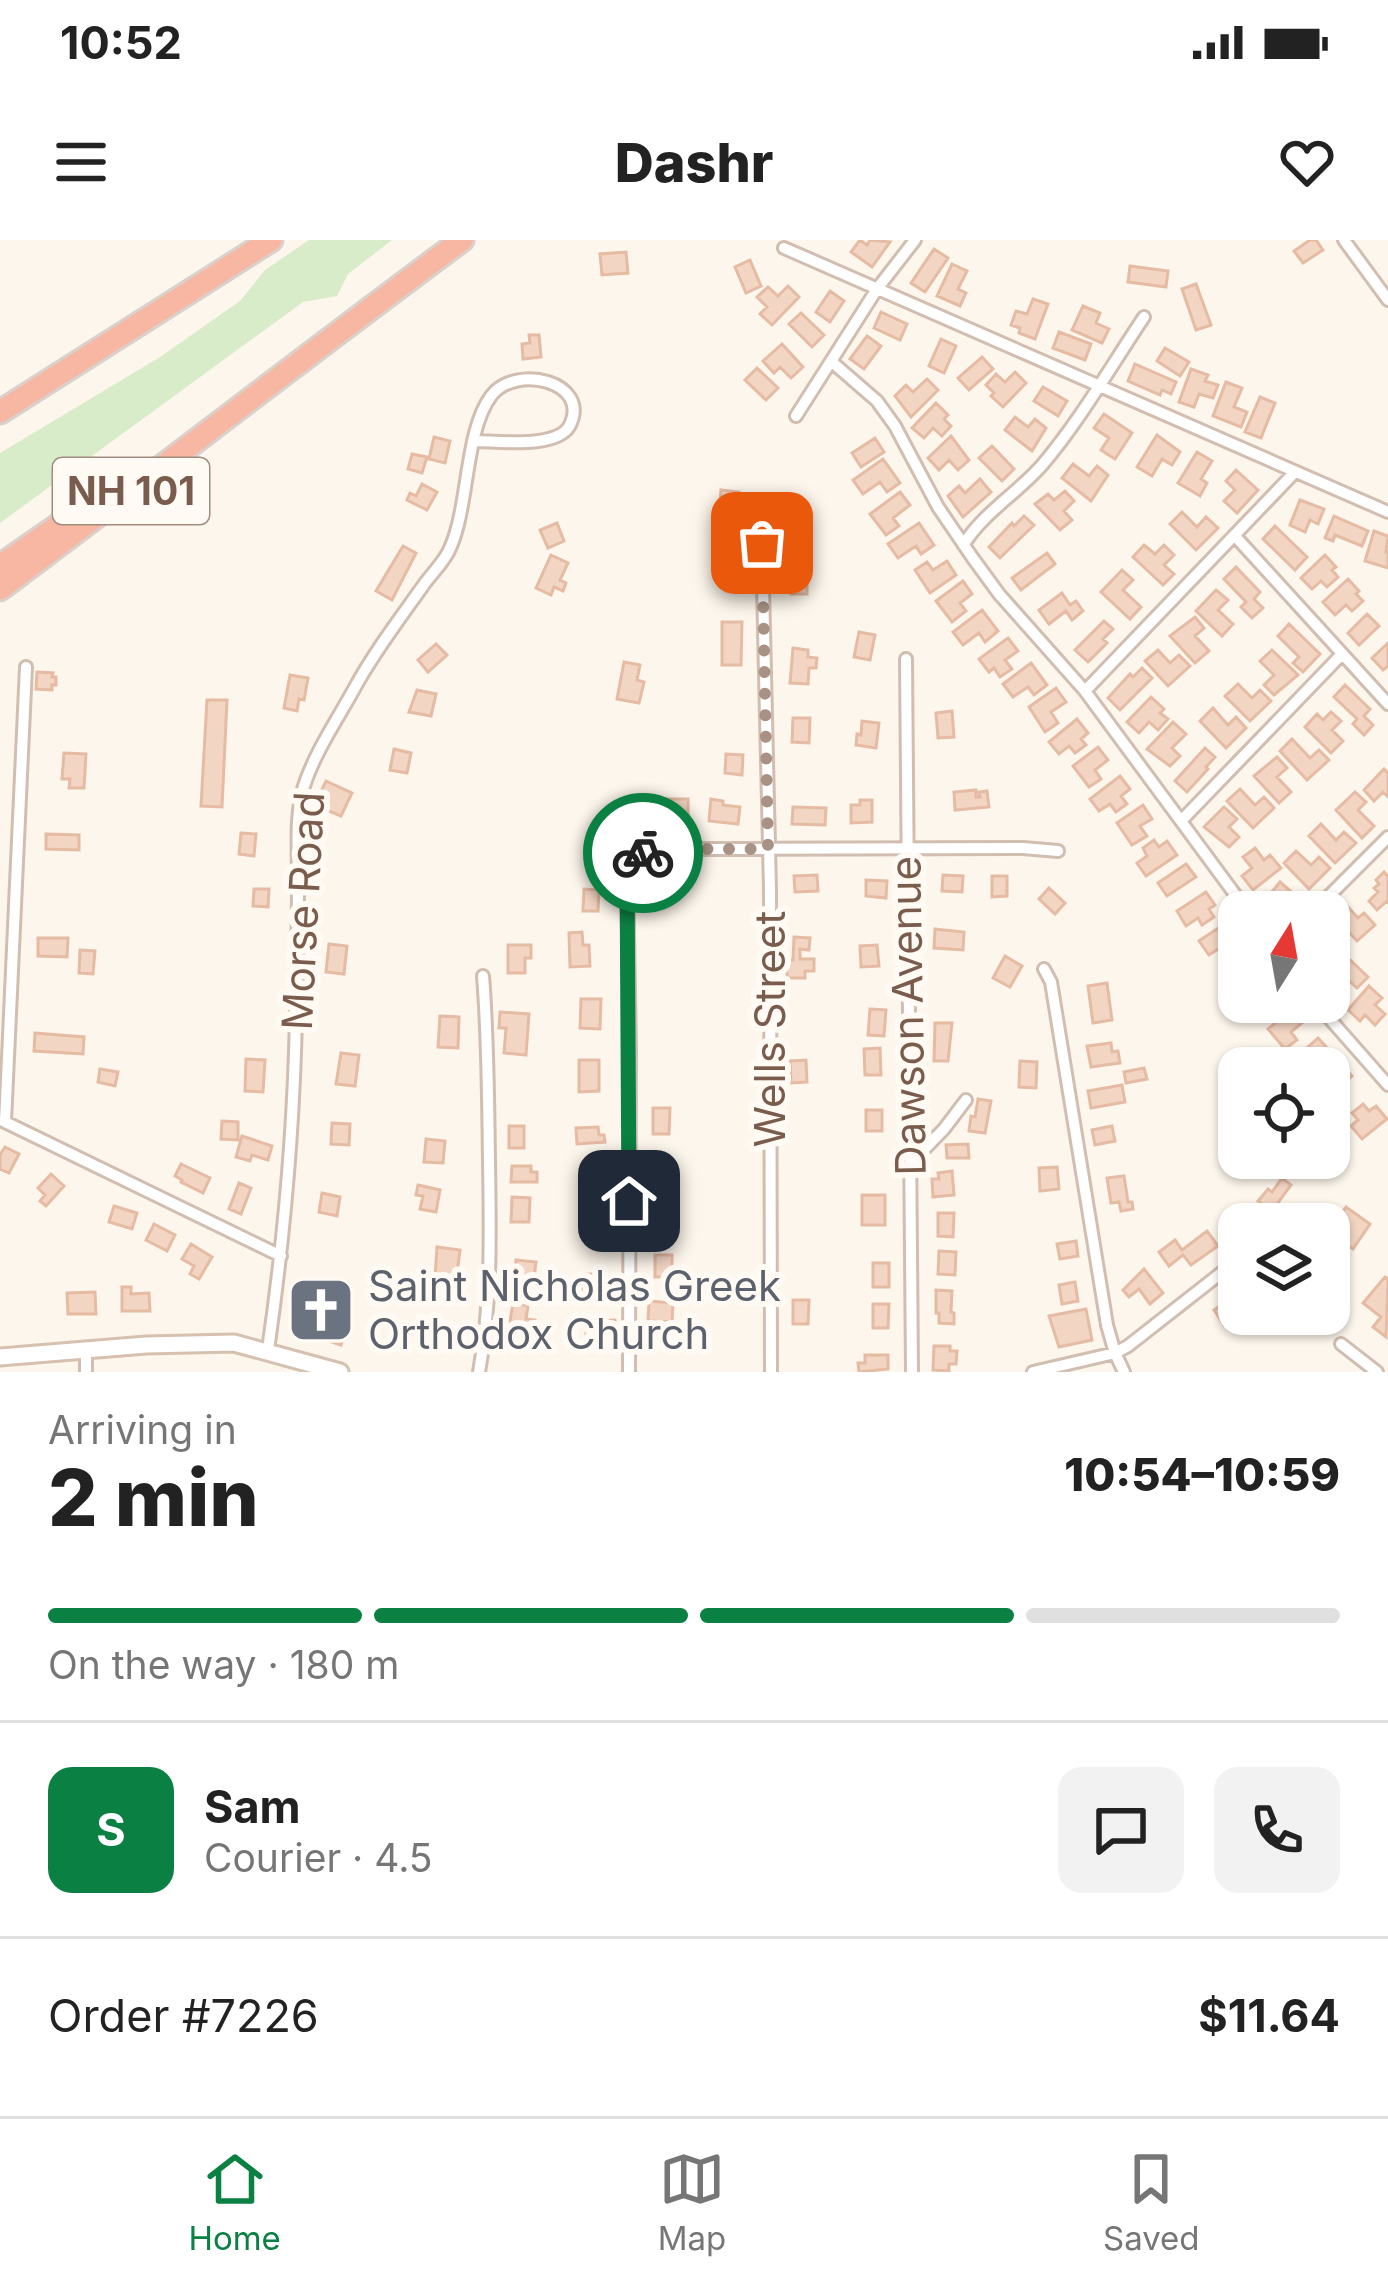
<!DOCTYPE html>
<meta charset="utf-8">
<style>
body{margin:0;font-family:Inter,sans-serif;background:#f2f2f2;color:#222;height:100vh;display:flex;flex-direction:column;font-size:45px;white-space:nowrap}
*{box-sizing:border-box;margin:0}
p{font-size:39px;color:#767676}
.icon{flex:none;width:66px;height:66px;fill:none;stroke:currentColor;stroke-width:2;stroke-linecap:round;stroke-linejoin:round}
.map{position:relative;height:1132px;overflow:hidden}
.panel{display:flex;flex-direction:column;background:#fff;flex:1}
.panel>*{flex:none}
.needle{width:78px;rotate:11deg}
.controls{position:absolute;left:1218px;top:651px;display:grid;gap:24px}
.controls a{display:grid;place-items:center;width:132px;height:132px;border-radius:24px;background:#fff;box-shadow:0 3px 9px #0004;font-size:60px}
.pin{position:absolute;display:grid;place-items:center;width:102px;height:102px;color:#fff;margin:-51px;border-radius:24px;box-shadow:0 6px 18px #0006}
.courier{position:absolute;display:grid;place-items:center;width:120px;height:120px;margin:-60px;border:9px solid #0b8043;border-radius:50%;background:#fff;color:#222;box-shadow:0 3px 15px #0007}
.overview em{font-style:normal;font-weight:800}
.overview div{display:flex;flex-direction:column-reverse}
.overview{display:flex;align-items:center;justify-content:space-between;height:204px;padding:0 48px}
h1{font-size:78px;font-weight:800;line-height:90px}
.bar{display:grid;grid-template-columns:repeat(4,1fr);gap:18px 12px;align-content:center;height:144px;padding:0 48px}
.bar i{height:15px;border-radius:9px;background:#e0e0e0}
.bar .on{background:#0b8043}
.bar p{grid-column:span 4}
.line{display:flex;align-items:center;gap:30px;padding:0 48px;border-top:3px solid #e0e0e0}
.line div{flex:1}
.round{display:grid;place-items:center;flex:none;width:126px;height:126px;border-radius:24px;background:#f2f2f2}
.status{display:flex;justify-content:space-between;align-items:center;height:84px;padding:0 60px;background:#fff;direction:ltr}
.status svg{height:33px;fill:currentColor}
header{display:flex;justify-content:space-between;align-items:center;height:156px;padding:0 48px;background:#fff;font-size:54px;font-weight:800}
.menu{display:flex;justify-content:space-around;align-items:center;height:168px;border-top:3px solid #e0e0e0;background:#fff;font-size:33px;color:#767676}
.menu a{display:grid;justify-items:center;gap:6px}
.menu .on{color:#0b8043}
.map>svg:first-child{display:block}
.green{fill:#d8ecc9}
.building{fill:#f3d5c3;stroke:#e6bba3;stroke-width:3}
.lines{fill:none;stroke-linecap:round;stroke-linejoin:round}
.street-casing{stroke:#d1beb0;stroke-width:16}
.secondary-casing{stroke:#d6c0b0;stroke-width:21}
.highway-casing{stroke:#dad1cd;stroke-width:27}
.street{stroke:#fff;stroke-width:10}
.secondary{stroke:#fff;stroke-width:15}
.highway{stroke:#f7b7a3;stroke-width:21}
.done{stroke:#a89285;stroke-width:12;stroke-dasharray:0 21.6}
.route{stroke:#0b8043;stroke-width:15}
.labels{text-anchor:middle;stroke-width:12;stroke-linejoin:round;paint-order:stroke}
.shield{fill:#fffaf3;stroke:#a28b7f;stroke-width:3}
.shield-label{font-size:39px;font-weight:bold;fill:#7a5c4d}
.street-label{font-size:42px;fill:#7a5c4d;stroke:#fffaf3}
.worship-label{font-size:42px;fill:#5b616d;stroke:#fffaf3;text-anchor:start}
</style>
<div class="status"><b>10:52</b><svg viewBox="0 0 49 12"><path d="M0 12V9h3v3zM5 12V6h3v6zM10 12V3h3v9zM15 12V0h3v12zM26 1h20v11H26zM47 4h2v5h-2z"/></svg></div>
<header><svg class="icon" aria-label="menu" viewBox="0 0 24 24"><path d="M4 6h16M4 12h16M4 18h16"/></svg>Dashr<svg class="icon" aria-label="heart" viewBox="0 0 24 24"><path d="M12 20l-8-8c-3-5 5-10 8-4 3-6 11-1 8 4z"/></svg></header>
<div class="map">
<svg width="1388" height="1132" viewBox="0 0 1388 1132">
<rect width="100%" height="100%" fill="#fdf6ec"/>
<path class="green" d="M309,0H392L348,34L337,56L303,62L0,283V213L160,117L240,61L265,30Z"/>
<path class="building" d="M860,0L867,5L870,0L890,2L872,27L851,12Z
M1310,0H1316L1323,10L1303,23L1294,11Z
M934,9L948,18L925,52L911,43Z
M626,12L628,33L602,35L600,14Z
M750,20L761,46L746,53L735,27Z
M952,24L967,31L958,49L966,53L960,66L937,56Z
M1130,26L1168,31L1166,47L1128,42Z
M1196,44L1211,85L1196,90L1182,49Z
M788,46L799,57L772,85L760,74L767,67L757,57L768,47L778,56Z
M830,51L844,61L830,82L816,72Z
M1033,59L1048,64L1035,99L1019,93L1020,88L1011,85L1016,71L1027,74Z
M1083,66L1100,73L1096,83L1109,89L1102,103L1072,90Z
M881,72L907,84L900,100L874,88Z
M801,73L824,95L812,107L789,84Z
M1059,92L1091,104L1085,120L1053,108Z
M529,95H539L541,117L523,119L522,104L530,103Z
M867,96L881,106L864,129L850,119Z
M941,99L956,106L944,133L929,126Z
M782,104L803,127L791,138L780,127L774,133L763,121Z
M1165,108L1189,122L1180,136L1157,121Z
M982,117L993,129L969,150L958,138Z
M1135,124L1176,142L1171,154L1162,150L1160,155L1128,141Z
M757,128L778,148L766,160L745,140Z
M1191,129L1208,135L1205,141L1218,145L1213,158L1199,154L1194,167L1179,162Z
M1015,132L1026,143L1003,167L991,156L994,153L986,145L996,134L1005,142Z
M927,139L938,150L911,177L895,156L906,145L913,152Z
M1226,142L1242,148L1234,167L1247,172L1241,187L1213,176Z
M1043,147L1067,161L1058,176L1034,161Z
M1260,157L1275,163L1261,198L1245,192Z
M936,163L948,175L944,179L951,186L942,196L933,188L924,198L912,188Z
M1104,174L1132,193L1115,219L1101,210L1109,198L1094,188Z
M1015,177L1028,187L1035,179L1046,188L1032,211L1005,190Z
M1157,195L1180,212L1172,225L1162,219L1152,236L1137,227Z
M951,196L969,220L958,230L949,220L939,230L928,218Z
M434,197L450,201L445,223L429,219Z
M875,198L884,212L861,227L852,213Z
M992,206L1014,229L1002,241L979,218Z
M1197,212L1212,221L1201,239L1207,243L1200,256L1178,243Z
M412,214L427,217L422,233L408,229Z
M883,219L900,243L887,252L880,242L863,254L853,240Z
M1073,224L1089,236L1097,226L1108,235L1091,261L1062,238Z
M1236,230L1258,250L1237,273L1224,261L1235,250L1226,241Z
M980,239L991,252L963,277L948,256L959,246L965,253Z
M422,244L437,252L427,270L407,260L410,253L416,256Z
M721,250L739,252L735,287L718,285Z
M1065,251L1074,261L1064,271L1072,280L1060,290L1035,264L1048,254L1054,260Z
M900,252L910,265L893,278L899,286L886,295L870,274Z
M1300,260L1324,269L1318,284L1310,280L1305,292L1290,285Z
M1182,272L1197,287L1206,277L1218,288L1196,310L1170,284Z
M1024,276L1034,285L1000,318L989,307L1012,283L1014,286Z
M1334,276L1368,291L1362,306L1335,295L1333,301L1325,298Z
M557,283L564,301L548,308L540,290Z
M919,283L934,305L921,314L916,306L898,318L888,304Z
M1275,286L1307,317L1295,330L1263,299Z
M1374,291L1388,296L1386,312H1388V328L1365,321Z
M791,295H807V314H791Z
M1144,305L1155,314L1164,305L1174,315L1164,325L1174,334L1163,345L1133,317Z
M403,306L416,313L392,360L376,351Z
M1047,313L1055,324L1021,350L1012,338Z
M551,315L568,323L560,340L566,343L563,351L554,347L551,355L536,348Z
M1325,315L1336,327L1332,330L1338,337L1327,347L1321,341L1312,349L1301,338Z
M947,321L956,335L930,353L915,330L927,322L933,330Z
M1236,327L1260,352L1254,359L1263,368L1252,378L1241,367L1246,362L1224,339Z
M1122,330L1133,340L1123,350L1141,367L1130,379L1101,352Z
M792,334H807V354H791Z
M1348,339L1359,351L1356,354L1363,361L1352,371L1346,365L1335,375L1323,362Z
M963,341L972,354L960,363L966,371L952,382L936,361Z
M1216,350L1228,360L1218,370L1233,384L1222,396L1196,371Z
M1062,353L1070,365L1076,361L1083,371L1072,380L1066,371L1049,384L1039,370Z
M982,370L998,391L985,402L979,393L963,405L953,392Z
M1367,374L1379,386L1359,405L1348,393Z
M1195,377L1204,388L1195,396L1209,411L1195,423L1170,396Z
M1104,381L1113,389L1103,399L1107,403L1088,422L1075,410Z
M722,382H742L741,425H722Z
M1289,384L1320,414L1303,432L1293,423L1299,417L1278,396Z
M859,392L875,395L870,420L854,417Z
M1008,398L1018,411L1005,420L1012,429L1000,437L994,428L989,432L979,419Z
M1388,403V426L1383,430L1372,418Z
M436,404L447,415L428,432L418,420Z
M793,408L808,410V417L817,418L816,428H809L808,444L790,443Z
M1158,410L1170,423L1179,415L1190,426L1168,446L1145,421Z
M1272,410L1298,435L1274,455L1264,445L1274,435L1260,421Z
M624,422L640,425L637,440L644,442L639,463L617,459Z
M1031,423L1047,445L1034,455L1028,447L1013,457L1003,444Z
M1142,428L1152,438L1120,470L1108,458L1130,434L1133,437Z
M37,432L53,433L52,437H56V445H52V450L36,449Z
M290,435L308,438L304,460L299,459L297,471L284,468Z
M1238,444L1252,458L1260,450L1271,461L1250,481L1225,456Z
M1345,445L1370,469L1364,476L1373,485L1364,495L1353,484L1357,479L1334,457Z
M1056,448L1066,462L1051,472L1058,483L1045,492L1029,467Z
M417,450L436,454L431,476L409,472Z
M1151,457L1164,469L1160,473L1168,479L1158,490L1149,482L1139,493L1127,482Z
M207,460H227L222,567L201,566Z
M1213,468L1228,485L1236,477L1246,488L1226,508L1200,481Z
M952,471L954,497L938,498L936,473Z
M1331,472L1341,481L1332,490L1343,501L1331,513L1305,487L1317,474L1323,480Z
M793,478H810L809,503L792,502Z
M1077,479L1088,493L1081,499L1086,505L1075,513L1069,506L1059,514L1049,502Z
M862,481L879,483L876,508L856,505L857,494L861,495Z
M1173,482L1186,494L1172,508L1180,516L1170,526L1147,509Z
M1292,499L1310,518L1319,510L1329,520L1307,540L1280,511Z
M1098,507L1108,520L1095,530L1101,539L1089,547L1073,526Z
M1205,508L1215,517L1206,527L1208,529L1187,552L1175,541Z
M394,509L411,513L407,533L390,530Z
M64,513L86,514L84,548H69L70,539H62Z
M726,514L743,515L742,535L725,533Z
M1277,517L1287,528L1277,537L1291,552L1279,563L1254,536Z
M1384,529L1388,533V557L1383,552L1374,561L1364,550Z
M1120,536L1130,549L1121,556L1127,564L1116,572L1110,564L1099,571L1090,559Z
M326,541L352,553L341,576L324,569L327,564L317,560Z
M1240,549L1255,565L1264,557L1274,568L1253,588L1227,561Z
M976,550V557H980L979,552L987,551L989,567L955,570L954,552Z
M1355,552L1366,562L1358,570L1374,586L1362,598L1336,570Z
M660,559H688V578H660Z
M711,559L723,561V565L740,567L738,584L709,581Z
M860,560H872V582L851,583V565H860Z
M1143,565L1152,579L1140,586L1147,596L1132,605L1117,583Z
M793,567L826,568L825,585L792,584Z
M1224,567L1237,579L1229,587L1239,597L1229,607L1204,587Z
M1321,584L1336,600L1344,592L1356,603L1335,623L1309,596Z
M241,593L256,594L254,616L239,614Z
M46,594L79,595V610L46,609Z
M1154,600L1159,607L1167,601L1177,615L1146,636L1137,623L1147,616L1143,608Z
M1255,608L1264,620L1270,615L1281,628L1253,650L1242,636L1252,628L1243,617Z
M1296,611L1311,625L1319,617L1330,628L1309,649L1284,623Z
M1186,624L1196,637L1167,656L1158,643Z
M1384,632L1388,637V663L1386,662L1377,670L1369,661L1378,652L1374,648L1379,644L1376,640Z
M817,635L818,651L795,652L794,636Z
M943,635L963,636L962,652L942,651Z
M992,636H1007V656L992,657Z
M866,640L887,641L886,658L866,656Z
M1280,642L1303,662L1294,672H1270L1279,662L1270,654Z
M1049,648L1065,663L1055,674L1039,659Z
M254,649H269L268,667L253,666Z
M584,649L599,650L598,671H583Z
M1206,652L1215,665L1209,669L1214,677L1202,685L1198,678L1186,686L1177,671Z
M1348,667L1358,678L1364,673L1375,685L1357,701L1336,678Z
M1229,681L1239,695L1209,715L1199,701Z
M935,689L964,692L963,710L934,708Z
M582,692L583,705H589L590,726L570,727L569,693Z
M794,697L810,698L809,710L800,709V719H814V731H805V738H787V720H793Z
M38,698H68L67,717L38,716Z
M329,704L347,706L344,734L326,732Z
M508,705H531V718H525V733H508Z
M877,705L879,726L861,727L860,706Z
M80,710L95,711L93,734L79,733Z
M1345,715L1368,737L1357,748L1346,738L1334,751L1329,747V732Z
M1005,716L1022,726L1010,747L993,738Z
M1239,717V737L1230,744L1220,730Z
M1107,743L1112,780L1093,783L1088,746Z
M1369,746L1382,758L1375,765L1385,774L1375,785L1365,775L1360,781L1348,770Z
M581,759H601L600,789L580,788Z
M1293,768L1303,782L1291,792L1297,800L1285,809L1268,789Z
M870,769L886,770L884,796L868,795Z
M500,772L529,774L526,815L504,813L506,788H499Z
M440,776L459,777L458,808L438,807Z
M935,783H952L948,821H934Z
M35,793L84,797L83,814L34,811Z
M1318,798L1330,811L1310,828H1299L1292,821Z
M1111,803L1112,812L1118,811L1120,823L1091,827L1087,806Z
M880,808L881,835H865L864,809Z
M341,813L359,815L355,846L336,844Z
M246,819L265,820L263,852L245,851Z
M579,820H599V851L579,852Z
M806,820L807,842L791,843L790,821Z
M1020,821L1037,822L1036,848L1019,847Z
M1341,823L1352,836L1340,846L1347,854L1334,864L1329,858V834Z
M1144,828L1147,839L1126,843L1124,832Z
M100,829L118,832L115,846L98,842Z
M1122,845L1125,862L1091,868L1088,851Z
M978,859L991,861L985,893L969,891L971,876L975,877Z
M1363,864L1369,871L1376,866L1387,879L1362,899L1351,886L1358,880L1352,873Z
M653,868H670L669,894H653Z
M866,870H882V891H866Z
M222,881L238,882V900L221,899Z
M332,883L350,884L349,905L331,904Z
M509,886H524V908H509Z
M1112,886L1115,901L1095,905L1092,890Z
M598,887L599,895H604L605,902L577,904L576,888Z
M242,896L272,906L268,920L252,915L250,921L236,917Z
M426,899L445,901L443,923L424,922Z
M968,904L969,918H947L946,905Z
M5,907L19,914L9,933L0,929V915Z
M584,921L604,922L603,938L582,937Z
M181,924L210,938L203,953L181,942L182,940L175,936Z
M512,926H531V932H537V942H511Z
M1057,927L1059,949L1040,951L1039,928Z
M952,931L954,955L933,957L932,939H939L938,933Z
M51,934L64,946L46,966L40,961L45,955L38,948Z
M1124,936L1128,962H1132L1133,969L1121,971L1119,962L1111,963L1107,938Z
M1282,938L1291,945L1272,971L1258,961L1268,949L1272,952Z
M239,943L251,948L241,974L229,969Z
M418,945L440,950L436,972L420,969L423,956L416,955Z
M322,953L340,957L337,976L319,972Z
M862,955H885V985H862Z
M512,957L530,958L529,982H511Z
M661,964L678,965V981L661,980Z
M114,966L137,973L132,989L109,982Z
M1346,967L1370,984L1353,1009L1329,992Z
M938,973H954L953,997L938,996Z
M583,974H599V996L583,995Z
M154,984L175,995L167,1011L146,1000Z
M1207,991L1218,1006L1191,1025L1183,1015L1169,1026L1159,1012L1175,1000L1182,1010Z
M1076,1001L1078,1016L1060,1019L1057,1004Z
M191,1004L212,1017L199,1039L190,1034L194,1026L182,1019Z
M437,1007L460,1010L456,1041L435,1038Z
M939,1011L956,1012L955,1035L938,1034Z
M655,1015H672V1037H655Z
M516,1020L536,1022L534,1038L515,1036Z
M873,1023H889V1047H873Z
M1144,1029L1163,1053L1150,1064L1139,1049L1129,1057L1123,1050Z
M581,1034H597V1058H581Z
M1385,1037L1388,1039L1386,1097L1373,1087L1381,1077L1363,1063Z
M1075,1042L1078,1061L1062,1064L1059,1045Z
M122,1047H131V1054L149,1053L150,1071H122Z
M936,1050L952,1051L951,1072L954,1073V1084L939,1083V1073H936Z
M95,1052L96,1074H68L67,1053Z
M1239,1053L1241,1074L1224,1085L1214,1070Z
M308,1059L338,1063L335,1079L318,1077L317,1088L304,1086Z
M793,1060H809L808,1084H793Z
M649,1061L673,1063L672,1082L648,1081Z
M513,1063L528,1066L526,1079L535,1080L533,1091L509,1087Z
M873,1064H889L888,1088H873Z
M1086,1069L1092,1100L1059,1107L1049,1076Z
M615,1080L616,1096H586V1081Z
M328,1082L346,1088L341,1105L323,1099Z
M934,1106H950V1111H957L956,1124H949V1131L933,1130Z
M865,1115H888V1129L859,1132L858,1123H865Z"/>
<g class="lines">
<defs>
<path id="street" d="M1344,0L1388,60
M784,8L1388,272
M832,122L877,161L895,186L938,267L972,317L999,354L1085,451L1248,672
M796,176L877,49L915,0
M1235,296L1388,464
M762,303L770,649L771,1132
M964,304C983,273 1019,252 1043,224C1081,179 1111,126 1144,77
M906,419L912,1132
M1085,451L1295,232
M1181,581L1342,414
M1313,672L1388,597
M1044,729L1051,742L1107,1085L1115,1113L1124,1132
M1315,762L1388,845
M3,881L281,1016
M5,882L26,427
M909,925L944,889L966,860
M1287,984L1298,975
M1341,1104L1377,1132
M268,1110C284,999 294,887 296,774C297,728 298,683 298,637C298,608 295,574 304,546C315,512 337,480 354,449C374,412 401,377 425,343C434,331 446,320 451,306C469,264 465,191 491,156C516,123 591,142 570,185C558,209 498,201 475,201
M86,1132V1109
M479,1132C492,1062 490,991 489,920C488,859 488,797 483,736
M629,1132L630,810L627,630C635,613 644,611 663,609L1023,608L1058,611
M1033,1132L1115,1113L1128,1106L1239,1019"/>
<path id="secondary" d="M0,1117L146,1105L234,1103L340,1132"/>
<path id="highway" d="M0,172L271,0
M0,326L118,244
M0,349C155,233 307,115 462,0"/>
</defs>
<use href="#street" class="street-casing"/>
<use href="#secondary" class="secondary-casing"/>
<use href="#highway" class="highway-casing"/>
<use href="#street" class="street"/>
<use href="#secondary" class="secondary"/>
<use href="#highway" class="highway"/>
</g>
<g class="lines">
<path class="done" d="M643,613L663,609H768L762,303"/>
<path class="route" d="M629,961L627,630L633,617L643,613"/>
</g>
<defs>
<symbol id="church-square" viewBox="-11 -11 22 22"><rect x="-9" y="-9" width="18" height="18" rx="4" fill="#6b7280" stroke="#fffaf3"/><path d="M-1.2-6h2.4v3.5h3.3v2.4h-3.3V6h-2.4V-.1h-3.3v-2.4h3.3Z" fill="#fff"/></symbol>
</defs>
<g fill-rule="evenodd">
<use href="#church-square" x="283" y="1032" width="76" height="76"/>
</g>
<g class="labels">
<rect class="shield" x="53" y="218" width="156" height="66" rx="9"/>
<g class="shield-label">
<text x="131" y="265">NH 101</text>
</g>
<g class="street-label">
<text transform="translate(303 671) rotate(-87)" y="15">Morse Road</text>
<text transform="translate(908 776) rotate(-91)" y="15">Dawson Avenue</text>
<text transform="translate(770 789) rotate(-90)" y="15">Wells Street</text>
</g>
<g class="worship-label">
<text x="368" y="1061">Saint Nicholas Greek<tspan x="368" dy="48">Orthodox Church</tspan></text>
</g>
</g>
</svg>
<div class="controls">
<a><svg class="needle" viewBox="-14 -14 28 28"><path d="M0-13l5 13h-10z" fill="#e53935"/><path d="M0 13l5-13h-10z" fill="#767676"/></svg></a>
<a><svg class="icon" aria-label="locate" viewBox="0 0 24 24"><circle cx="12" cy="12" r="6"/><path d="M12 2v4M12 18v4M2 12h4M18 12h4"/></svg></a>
<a><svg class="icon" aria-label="layers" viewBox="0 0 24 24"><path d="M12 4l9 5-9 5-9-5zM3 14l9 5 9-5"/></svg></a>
</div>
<div class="pin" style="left:762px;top:303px;background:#ea580c"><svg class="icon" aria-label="bag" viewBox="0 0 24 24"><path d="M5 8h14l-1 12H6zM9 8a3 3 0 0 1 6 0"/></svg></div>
<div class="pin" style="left:629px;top:961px;background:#1f2937"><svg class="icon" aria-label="home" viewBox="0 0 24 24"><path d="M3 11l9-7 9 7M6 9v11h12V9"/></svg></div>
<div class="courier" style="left:643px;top:613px"><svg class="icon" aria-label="bike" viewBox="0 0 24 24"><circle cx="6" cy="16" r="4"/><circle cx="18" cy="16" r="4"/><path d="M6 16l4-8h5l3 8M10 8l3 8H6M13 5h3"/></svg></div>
</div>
<section class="panel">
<div class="overview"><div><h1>2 min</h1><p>Arriving in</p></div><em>10:54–10:59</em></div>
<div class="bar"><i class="on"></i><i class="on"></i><i class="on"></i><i></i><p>On the way · 180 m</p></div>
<div class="line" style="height:216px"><b class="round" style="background:#0b8043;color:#fff">S</b><div><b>Sam</b><p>Courier · 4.5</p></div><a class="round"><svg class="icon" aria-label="chat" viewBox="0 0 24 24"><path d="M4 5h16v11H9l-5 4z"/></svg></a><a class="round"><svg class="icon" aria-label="phone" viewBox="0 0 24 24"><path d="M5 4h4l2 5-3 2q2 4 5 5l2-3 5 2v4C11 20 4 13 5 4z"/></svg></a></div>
<div class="line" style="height:156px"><div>Order #7226</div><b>$11.64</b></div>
</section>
<nav class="menu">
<a class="on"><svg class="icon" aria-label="home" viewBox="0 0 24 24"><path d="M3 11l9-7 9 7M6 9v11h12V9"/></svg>Home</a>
<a><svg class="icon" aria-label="map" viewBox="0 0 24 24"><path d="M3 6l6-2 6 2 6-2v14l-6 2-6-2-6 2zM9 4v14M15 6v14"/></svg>Map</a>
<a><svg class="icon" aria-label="saved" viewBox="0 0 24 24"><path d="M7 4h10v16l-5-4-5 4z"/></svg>Saved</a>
</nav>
